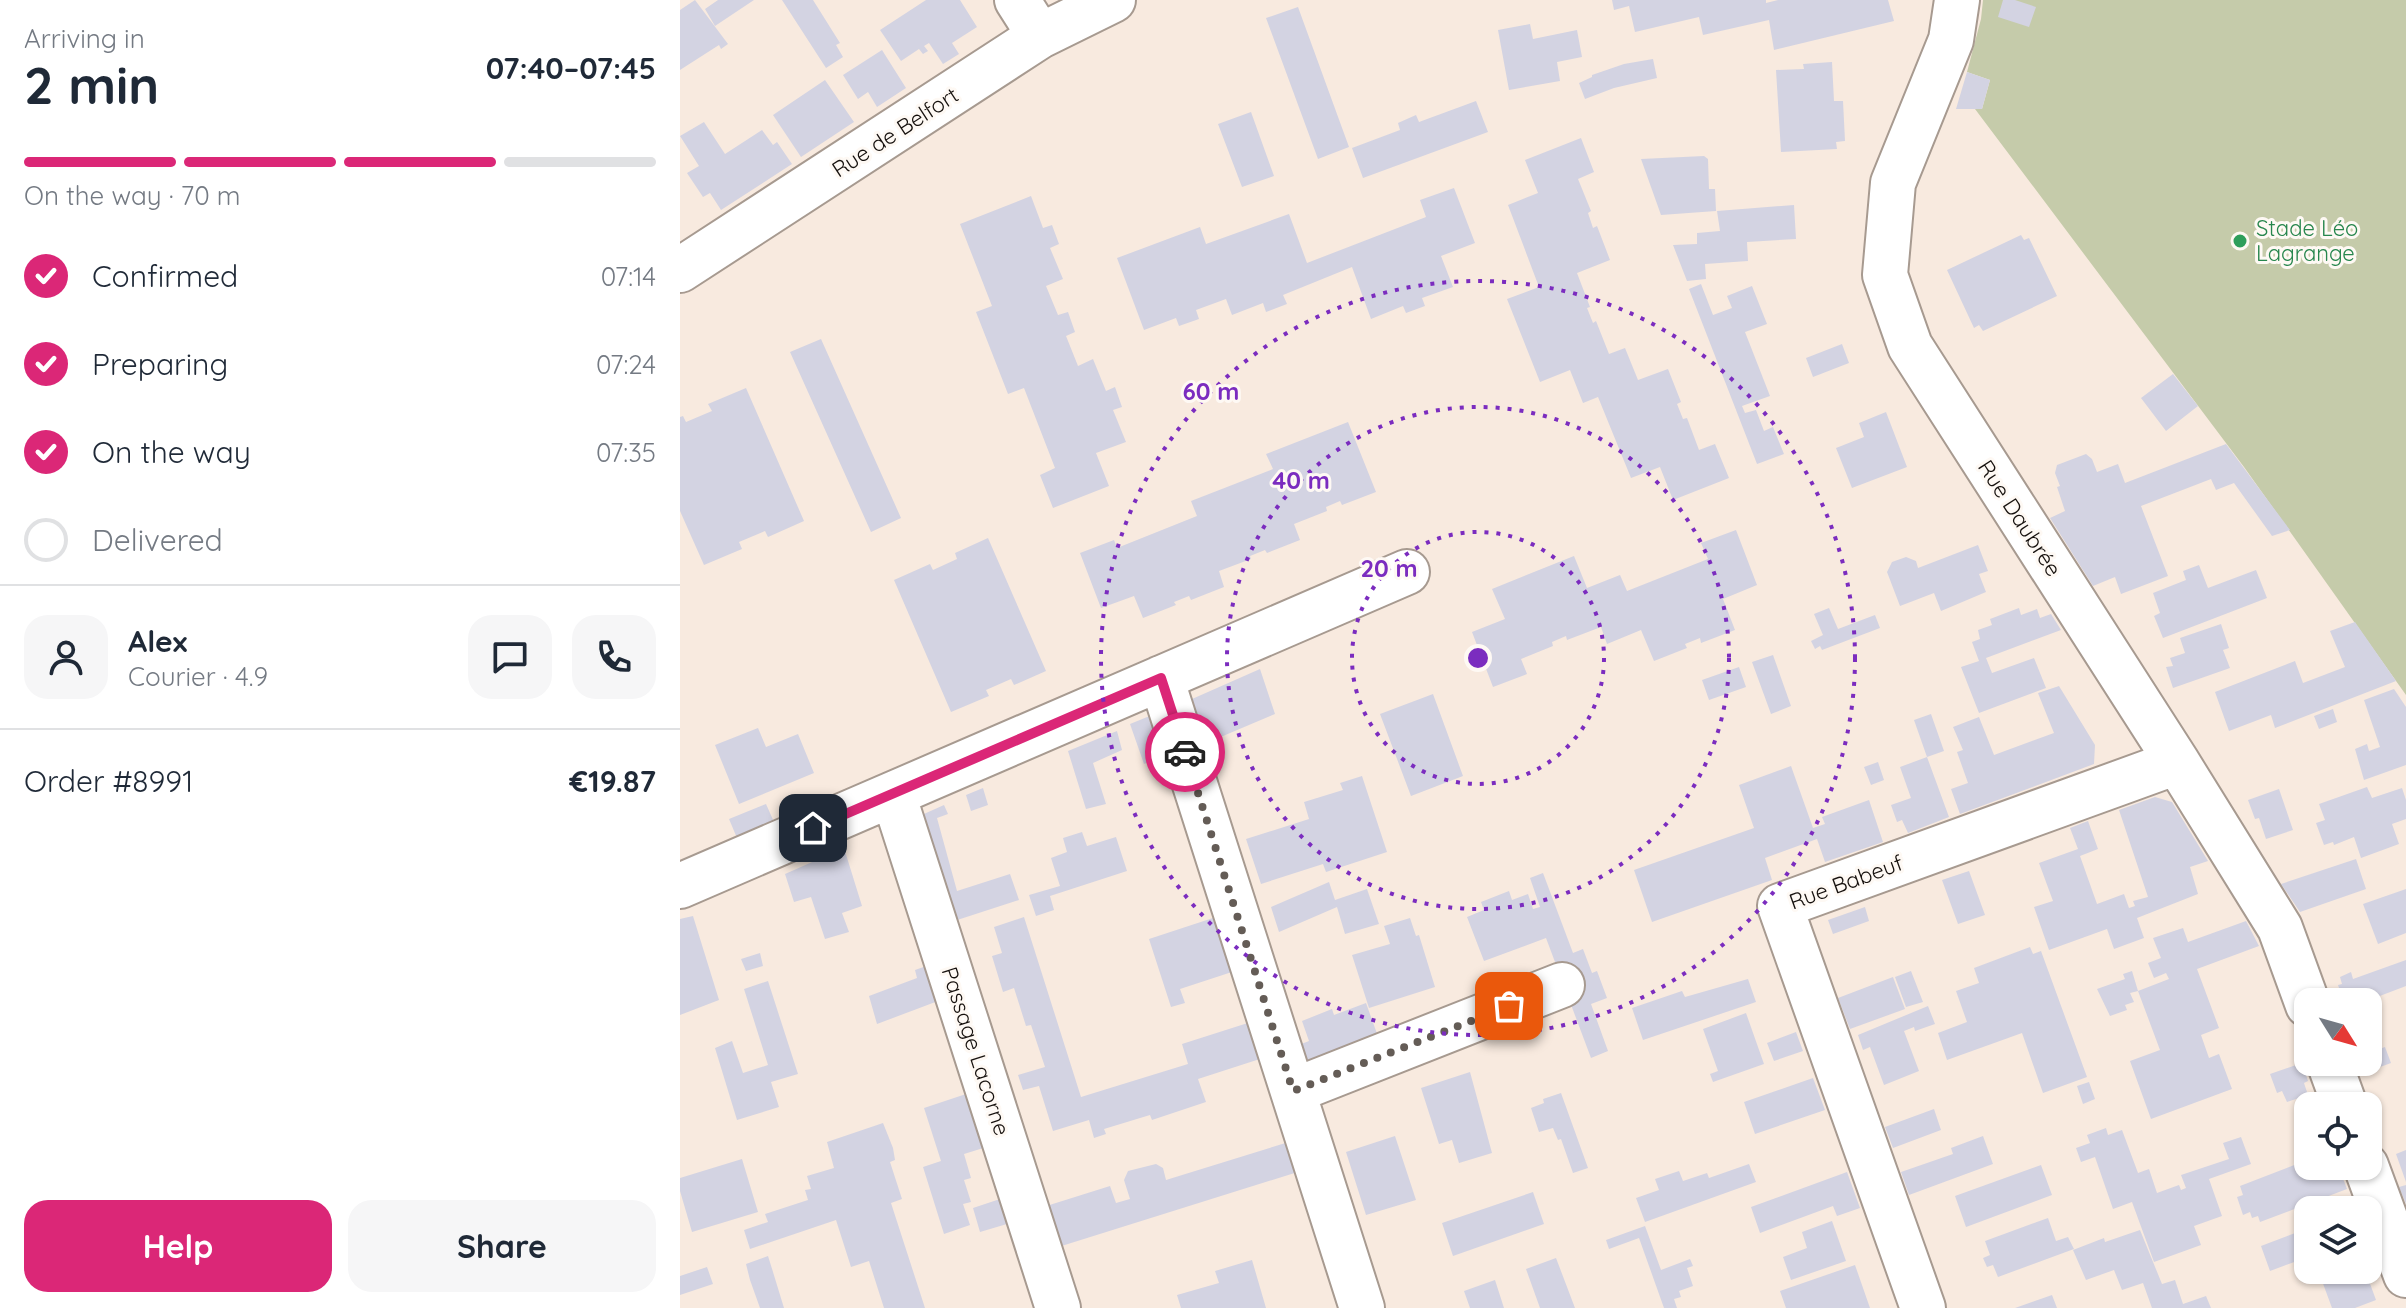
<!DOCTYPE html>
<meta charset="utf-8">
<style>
body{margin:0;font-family:Quicksand,sans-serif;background:#f6f6f7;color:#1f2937;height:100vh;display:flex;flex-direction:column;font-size:30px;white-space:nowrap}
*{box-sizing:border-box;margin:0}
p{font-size:26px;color:#747a83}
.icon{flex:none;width:44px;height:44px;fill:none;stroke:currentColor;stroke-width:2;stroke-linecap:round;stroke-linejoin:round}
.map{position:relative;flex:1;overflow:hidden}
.drawer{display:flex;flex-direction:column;background:#fff;width:680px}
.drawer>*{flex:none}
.needle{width:52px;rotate:127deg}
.controls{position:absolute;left:1614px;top:988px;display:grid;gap:16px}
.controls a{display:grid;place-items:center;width:88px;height:88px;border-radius:16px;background:#fff;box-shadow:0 2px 6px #0004;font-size:40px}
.pin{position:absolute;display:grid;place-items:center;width:68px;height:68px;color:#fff;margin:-34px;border-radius:16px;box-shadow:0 4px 12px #0006}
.courier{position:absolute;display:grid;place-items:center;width:80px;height:80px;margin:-40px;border:6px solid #db2777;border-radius:50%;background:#fff;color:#222;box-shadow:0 2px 10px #0007}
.overview em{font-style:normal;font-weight:700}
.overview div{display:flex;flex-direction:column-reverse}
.overview{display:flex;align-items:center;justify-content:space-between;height:136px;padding:0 24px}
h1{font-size:52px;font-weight:700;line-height:60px}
.bar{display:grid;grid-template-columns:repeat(4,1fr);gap:12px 8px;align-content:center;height:96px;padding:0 24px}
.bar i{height:10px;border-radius:6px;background:#e0e1e3}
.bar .on{background:#db2777}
.bar p{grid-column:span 4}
.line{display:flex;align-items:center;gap:20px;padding:0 24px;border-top:2px solid #e0e1e3}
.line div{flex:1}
.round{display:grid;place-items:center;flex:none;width:84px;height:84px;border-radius:24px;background:#f6f6f7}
ol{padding:0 24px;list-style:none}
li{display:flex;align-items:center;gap:24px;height:88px}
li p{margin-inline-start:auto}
li .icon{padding:8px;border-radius:50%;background:#db2777;color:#fff;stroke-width:4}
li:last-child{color:#747a83}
li i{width:44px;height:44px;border:4px solid #e0e1e3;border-radius:50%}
.action{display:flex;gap:16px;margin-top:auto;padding:16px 24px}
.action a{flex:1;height:92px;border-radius:24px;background:#db2777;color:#fff;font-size:32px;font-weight:700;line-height:92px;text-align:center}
.action a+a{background:#f6f6f7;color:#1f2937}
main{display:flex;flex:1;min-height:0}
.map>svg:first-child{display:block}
.green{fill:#c5cbaa}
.building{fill:#d3d3e2}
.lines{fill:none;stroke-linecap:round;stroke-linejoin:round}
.minor-casing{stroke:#a79a90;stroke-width:48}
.minor{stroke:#fff;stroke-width:44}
.done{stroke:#645c56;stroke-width:8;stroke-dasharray:0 14.4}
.route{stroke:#db2777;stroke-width:10}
.ring{fill:none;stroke:#7b2cbf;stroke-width:4;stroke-dasharray:4 8}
.leisure-dot{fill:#2e9e5b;stroke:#fef9f4;stroke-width:3}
.labels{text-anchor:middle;stroke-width:6;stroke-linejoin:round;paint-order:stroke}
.street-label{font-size:22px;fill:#15100d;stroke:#fef9f4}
.leisure-label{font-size:22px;fill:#27864d;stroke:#fef9f4;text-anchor:start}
.centre{fill:#7b2cbf;stroke:#fef9f4;stroke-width:4}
.ring-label{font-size:24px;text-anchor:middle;font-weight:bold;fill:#7b2cbf;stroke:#fef9f4;stroke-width:6;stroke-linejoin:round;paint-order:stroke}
</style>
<main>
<section class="drawer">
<div class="overview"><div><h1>2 min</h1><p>Arriving in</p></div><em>07:40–07:45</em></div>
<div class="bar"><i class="on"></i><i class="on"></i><i class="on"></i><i></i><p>On the way · 70 m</p></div>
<ol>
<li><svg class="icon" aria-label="check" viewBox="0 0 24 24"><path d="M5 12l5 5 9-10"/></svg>Confirmed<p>07:14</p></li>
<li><svg class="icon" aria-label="check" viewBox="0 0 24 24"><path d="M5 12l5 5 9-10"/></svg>Preparing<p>07:24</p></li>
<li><svg class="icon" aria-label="check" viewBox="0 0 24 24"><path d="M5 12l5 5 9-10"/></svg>On the way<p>07:35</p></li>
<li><i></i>Delivered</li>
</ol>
<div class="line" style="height:144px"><a class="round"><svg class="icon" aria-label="person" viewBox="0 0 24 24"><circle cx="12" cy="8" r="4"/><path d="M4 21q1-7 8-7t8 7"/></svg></a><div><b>Alex</b><p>Courier · 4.9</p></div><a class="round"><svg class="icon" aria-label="chat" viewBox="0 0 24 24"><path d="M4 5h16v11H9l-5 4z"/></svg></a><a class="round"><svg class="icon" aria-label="phone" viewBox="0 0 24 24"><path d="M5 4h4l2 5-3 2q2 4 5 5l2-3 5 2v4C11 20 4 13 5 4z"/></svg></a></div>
<div class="line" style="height:104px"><div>Order #8991</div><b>€19.87</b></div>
<div class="action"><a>Help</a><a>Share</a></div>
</section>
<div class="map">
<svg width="1726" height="1308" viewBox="0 0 1726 1308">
<rect width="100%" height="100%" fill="#f8eadf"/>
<path class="green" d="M1303,0H1726V695L1564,467L1295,109H1302L1310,80L1287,72L1301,19Z"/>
<path class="building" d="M15,0L48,44L41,49L39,45L0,70V10Z
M38,0H74L35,26L25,9Z
M102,0H133L160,43L156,45L163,57L146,68Z
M246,0H280L297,27L272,43L279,54L263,64L249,43L244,46L248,51L243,54L239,49L221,61L200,30Z
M932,0H1086V3L1098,0H1208L1214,21L1094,50L1089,20L1023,35L1019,17L955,32L949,6L934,10Z
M1323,0H1335L1356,7L1349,27L1318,17Z
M618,7L669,147L638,159L586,18Z
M850,24L853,39L897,30L902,57L877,62L880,81L829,90L818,30Z
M202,50L226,88L197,107L188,92L178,99L163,75Z
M973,59L977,78L934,88L905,99L899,83L912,77V75L944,64Z
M1152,62L1154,101H1163L1165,141L1156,142L1157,149L1101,152L1096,70L1124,69L1123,64Z
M1287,72L1310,80L1302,109H1276Z
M145,80L174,122L121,157L93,115Z
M796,101L808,132L683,178L672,148L720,130L718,123L736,115L739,122Z
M571,112L594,176L562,187L538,124Z
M24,122L45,154L82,130L93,145L97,142L112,164L41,210L30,193L23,197L7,173L19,166L0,136Z
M901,138L914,172L898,179L911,211L908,213L913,228L917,226L930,260L897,273L910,307L907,308L913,323L916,321L929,354L945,348L958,380L988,369L1001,402L997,404L1003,419L1007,418L1019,450L1035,444L1049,478L993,500L980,467L951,478L918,397L903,403L890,370L860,382L827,299L859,287L828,205L858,193L845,160Z
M1024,156L1028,159L1029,189H1035L1036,211L981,215L961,159Z
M774,188L795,243L761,256L773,287L742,298L745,306L726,313L723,306L691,319L672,267L603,295L607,304L586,312L583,303L552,315L546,299L516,310L519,319L499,326L496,318L464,330L437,258L520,227L526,244L609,214L627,263L746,217L740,200Z
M351,196L363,228L372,225L379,244L370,248L383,279L366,286L378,315L388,312L395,332L386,336L398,366L413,359L426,391L435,387L442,407L433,410L446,442L416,453L429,486L373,508L360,475L375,468L344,388L328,394L296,312L312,306L280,224Z
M1114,205L1116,239L1067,242L1068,261L1025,264L1026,279L1007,281L993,245L1017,244V233L1040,231L1037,211Z
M1341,235L1344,240L1349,238L1377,296L1303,331L1299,325L1294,328L1267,270Z
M1021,284L1033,315L1052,308L1047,296L1072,286L1087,324L1065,332L1090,396L1062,406L1065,413L1076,410L1084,431L1093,427L1104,454L1077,464L1009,289Z
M141,339L221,518L191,532L110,352Z
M1162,344L1169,363L1133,377L1126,358Z
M1493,374L1518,406L1486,431L1461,398Z
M66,388L124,521L88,537L85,531L59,542L62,549L24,565L0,511V417L3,416L6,422L32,411L28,404Z
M1206,412L1227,467L1172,488L1156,448L1184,437L1179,423Z
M668,422L696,492L662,505L660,501L646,507L647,511L614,524L620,540L587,553L585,550L570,556L571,559L539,571L544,587L511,600L509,596L494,602L496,605L463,618L454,596L421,608L400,553L434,540L437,548L517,516L511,501L593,469L586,454Z
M1546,444L1610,530L1592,536L1554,483L1536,490L1531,479L1461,506L1488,576L1441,594L1435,577L1413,586L1370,518L1385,511L1377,487L1380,486L1375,473L1377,465L1406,454L1412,459L1417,472L1438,464L1445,483Z
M1056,530L1077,585L1043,599L1055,630L1021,643L1020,638L1005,644L1007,648L974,661L961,630L927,644L921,627L887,640L886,636L872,642L873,646L841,659L847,674L813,687L792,632L825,619L812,589L894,556L907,588L940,575L947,591L1028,559L1021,543Z
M308,538L366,671L334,685L331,679L306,690L309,696L271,712L214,580L250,564L253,570L277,559L275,553Z
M1298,545L1308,571L1299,574L1306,592L1261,611L1254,593L1220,606L1207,572L1212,562L1226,557L1236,561L1238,568Z
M1519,565L1528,588L1576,570L1587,598L1483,638L1474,616L1480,613L1473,593L1506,580L1503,571Z
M1149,608L1158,629L1195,615L1200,628L1142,650L1140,646L1135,649L1131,641L1143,635L1134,614Z
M1339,608L1341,615L1357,609L1360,618L1371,614L1381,630L1306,658L1312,673L1354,658L1366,688L1299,713L1281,667L1299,661L1292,642L1300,639L1298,630L1312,625L1310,619Z
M1675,622L1716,681L1595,728L1591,715L1549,731L1535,692L1615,661L1623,683L1665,667L1650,631Z
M1541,624L1549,648L1543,650L1550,668L1493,688L1486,667L1493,666L1490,658L1505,653L1500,638Z
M1093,655L1111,706L1091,714L1072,662Z
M1059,667L1066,687L1029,700L1022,680Z
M580,669L595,714L517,747L503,703Z
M1379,686L1415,745L1414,764L1280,814L1271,789L1288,783L1277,752L1283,750L1273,727L1299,717L1314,755L1374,733L1358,693Z
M1714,689L1726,707V765L1684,780L1675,749L1687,744L1689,751L1700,747L1684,700Z
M753,694L783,776L731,796L700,714Z
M1653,709L1657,722L1639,729L1634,716Z
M477,713L490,752L464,764L450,724Z
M1251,714L1264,751L1247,757L1269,817L1228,833L1222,820L1217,822L1211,805L1231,798L1220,767L1247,757L1234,720Z
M78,728L86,747L118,734L134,773L59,804L35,745Z
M437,731L442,750L413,763L426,804L406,809L388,751Z
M1198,762L1204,780L1191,785L1184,767Z
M1111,766L1133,828L1145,824L1142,817L1189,800L1203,842L1145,862L1137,839L1085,858L1092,880L972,922L954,870L1074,828L1059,785Z
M682,776L707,852L646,872L643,864L581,884L566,839L629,819L624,802L663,790L660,783Z
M1687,787L1692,798L1722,788L1726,800V819L1712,824L1719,844L1681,858L1674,837L1654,845L1653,842L1644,845L1636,823L1645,820L1639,804Z
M303,788L308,805L291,811L286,795Z
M1599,789L1613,830L1586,839L1579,818L1575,819L1568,800Z
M1475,797L1492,802L1528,861L1510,867L1518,894L1457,918L1464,938L1434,949L1427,929L1369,950L1354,907L1373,901L1359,863L1398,849L1390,828L1408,821L1418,849L1400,856L1417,904L1444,894L1449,908L1455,906L1453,901L1468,897L1439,810Z
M86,804L94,822L57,838L49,819Z
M264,805L268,814L257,818L277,891L330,874L339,900L268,923L235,818Z
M402,832L407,846L436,837L447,871L370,896L374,910L356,916L349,895L380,886L371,858L387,852L383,838Z
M164,848L182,906L162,913L169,932L145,939L131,897L114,902L105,874Z
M1676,859L1686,889L1620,912L1601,884Z
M1289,871L1305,915L1278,924L1262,880Z
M863,873L893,953L903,949L912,973L917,971L927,998L911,1004L928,1051L911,1058L866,938L804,961L787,917L804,910L801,902L829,891L832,900L848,894L853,909L860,907L850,878Z
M649,882L655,900L687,889L699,924L665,934L657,907L599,932L591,907Z
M1726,889V933L1698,944L1683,904Z
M1185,907L1189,921L1153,934L1148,920Z
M13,916L39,1000L0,1015V919Z
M539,916L558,970L500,989L505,1003L491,1007L469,939Z
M344,917L401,1097L508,1064L502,1044L574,1021L586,1057L518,1079L526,1102L472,1120L470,1115L424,1129L426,1134L414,1138L409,1120L373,1131L359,1086L343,1090L338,1075L365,1067L351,1025L346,1026L334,988L323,992L312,956L322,953L314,927Z
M730,918L736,936L739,935L755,987L689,1008L672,955L710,944L704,926Z
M1566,921L1579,946L1517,969L1539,1028L1521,1035L1529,1058L1539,1054L1552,1089L1471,1119L1450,1061L1480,1050L1458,991L1450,993L1454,1002L1445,1005L1447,1010L1430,1016L1417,989L1445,979L1443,974L1452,971L1458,991L1489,979L1486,973L1474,978L1468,963L1481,958L1473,938L1503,928L1508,942Z
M1350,947L1353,954L1361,951L1407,1077L1363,1093L1342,1033L1267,1060L1258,1033L1287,1022L1276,991L1299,983L1294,968Z
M80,953L83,966L66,971L61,959Z
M1726,960V986L1684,1002H1664L1658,985L1662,984L1660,977L1671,972L1673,979Z
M255,963L266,998L197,1024L189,996L237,978L235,970Z
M1231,971L1243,1002L1226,1007L1215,977Z
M1213,977L1225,1009L1170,1029L1158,998Z
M1068,979L1076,1002L963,1040L952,1008L1002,991L1005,997Z
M88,981L118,1074L91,1082L99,1107L57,1120L35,1048L52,1041L63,1073L88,1065L64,989Z
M686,1003L700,1042L618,1075L611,1048L629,1041L622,1021L652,1009L654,1015Z
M1248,1006L1255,1024L1235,1031L1234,1027L1224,1031L1239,1071L1204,1085L1190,1047L1183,1050L1178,1035Z
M1066,1013L1084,1064L1033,1082L1030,1074L1038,1071L1023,1029Z
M1116,1032L1123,1051L1094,1061L1087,1043Z
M1705,1047L1711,1063L1678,1075L1674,1062H1688V1053Z
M1622,1063L1628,1081L1624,1083L1628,1095L1607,1102L1602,1091L1597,1093L1590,1074Z
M790,1072L812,1153L779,1163L772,1140L759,1144L741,1088Z
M1133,1078L1145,1110L1075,1134L1064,1102Z
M1409,1082L1415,1099L1403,1104L1397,1086Z
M295,1091L313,1145L284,1154L291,1178L284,1180L291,1202L283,1204L290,1225L264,1234L243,1167L261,1161L244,1108Z
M881,1093L908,1168L893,1173L881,1139L878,1140L873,1128L859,1132L851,1108L864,1103L863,1099Z
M1254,1109L1261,1130L1213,1148L1205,1127Z
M203,1123L213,1148L215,1160L210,1162L222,1199L211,1203L245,1308H204L189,1261L171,1267L156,1220L70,1249L64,1230L88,1222L85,1214L128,1200L125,1190L131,1189L127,1176L154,1168L147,1142Z
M1426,1128L1428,1135L1442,1130L1458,1173L1469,1169L1477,1193L1499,1185L1501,1190L1506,1188L1501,1175L1549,1159L1543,1143L1561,1137L1571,1164L1529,1179L1542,1216L1514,1226L1521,1245L1474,1262L1452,1202L1433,1209L1415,1157L1401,1162L1396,1148L1410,1143L1407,1135Z
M715,1136L736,1200L686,1215L666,1152Z
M1303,1136L1313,1164L1229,1195L1221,1172L1273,1154L1271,1148Z
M612,1141L621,1171L372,1249L360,1208L430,1186L436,1203L450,1199L444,1180L448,1171L476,1164L483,1168L486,1180Z
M1726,1150V1182L1716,1154Z
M62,1159L78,1212L12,1232L0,1191V1178Z
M1622,1162L1627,1177L1658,1166L1667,1189L1580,1222L1578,1216L1572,1218L1570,1212L1563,1215L1557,1197L1563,1195L1560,1186Z
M1069,1164L1076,1182L965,1222L956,1198L979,1190L975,1179L999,1171L1003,1181L1027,1173L1029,1178Z
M1361,1165L1372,1195L1286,1227L1275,1196Z
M1167,1172L1180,1208L1157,1216L1153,1206L1080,1233L1071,1207Z
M1726,1185V1204L1719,1187Z
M853,1192L864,1224L773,1256L762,1223Z
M329,1196L337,1221L300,1232L293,1208Z
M1368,1218L1376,1241L1388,1237L1394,1249L1318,1277L1313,1265L1307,1267L1303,1258L1310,1255L1305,1241Z
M1152,1221L1166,1261L1111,1280L1103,1257L1127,1248L1122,1232Z
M1628,1221V1257L1590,1271L1581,1246L1623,1230L1621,1223Z
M965,1226L981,1270L1010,1259L1013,1266L1007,1268L1013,1286L999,1291L1001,1297L994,1299L997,1308H984L959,1238L929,1249L926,1240Z
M1460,1230L1482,1284L1495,1280L1503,1304L1526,1296L1531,1308H1472L1463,1283L1442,1290L1434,1270L1406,1280L1393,1250L1424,1238L1425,1242Z
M88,1256L93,1272L104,1308H80L70,1280L66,1264Z
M876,1258L895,1308H860L846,1269Z
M572,1260L586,1308H501L497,1295L539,1283L535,1271Z
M1175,1265L1190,1308H1106L1100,1291Z
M27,1267L33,1284L0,1295V1276Z
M1638,1270H1685L1696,1300L1675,1308H1652Z
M815,1280L824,1308H790L784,1291Z
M1372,1295L1377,1308H1335L1352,1302Z"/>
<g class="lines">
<defs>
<path id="minor" d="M337,0L360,36
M1277,0L1271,40L1213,183L1205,275L1230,346L1497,762L1600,928L1628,1005
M0,270L360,36L433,0
M481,678L682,1308
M213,794L378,1308
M0,886L727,572
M1649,1062L1665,1106
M613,1091L882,985
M1686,1166L1726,1275
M1243,1308L1100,906L1497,762"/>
</defs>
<use href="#minor" class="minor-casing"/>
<use href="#minor" class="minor"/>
</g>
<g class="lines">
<path class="done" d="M505,752L613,1091L829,1006"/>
<path class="route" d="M133,828L481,678L505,752"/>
</g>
<g class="ring">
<circle cx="798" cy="658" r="126"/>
<circle cx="798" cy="658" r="251"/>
<circle cx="798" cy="658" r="377"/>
</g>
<circle class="leisure-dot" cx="1560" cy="241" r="8"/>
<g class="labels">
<g class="street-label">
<text transform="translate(215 132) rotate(-33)" y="8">Rue de Belfort</text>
<text transform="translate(1340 518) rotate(57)" y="8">Rue Daubrée</text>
<text transform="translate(1166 882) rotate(-20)" y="8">Rue Babeuf</text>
<text transform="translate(296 1051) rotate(72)" y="8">Passage Lacorne</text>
</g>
<g class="leisure-label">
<text x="1576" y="236">Stade Léo<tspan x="1576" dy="25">Lagrange</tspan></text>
</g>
</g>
<circle cx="798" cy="658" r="12" class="centre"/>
<g class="ring-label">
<text x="531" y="400">60 m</text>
<text x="621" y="489">40 m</text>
<text x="709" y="577">20 m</text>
</g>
</svg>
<div class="controls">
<a><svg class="needle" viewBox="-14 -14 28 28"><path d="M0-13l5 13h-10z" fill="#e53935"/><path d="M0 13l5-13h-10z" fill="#747a83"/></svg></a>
<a><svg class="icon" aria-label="locate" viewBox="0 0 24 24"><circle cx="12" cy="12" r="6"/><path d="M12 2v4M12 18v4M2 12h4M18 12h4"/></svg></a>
<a><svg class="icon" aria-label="layers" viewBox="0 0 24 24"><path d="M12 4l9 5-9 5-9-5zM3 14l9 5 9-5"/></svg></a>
</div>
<div class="pin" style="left:829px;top:1006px;background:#ea580c"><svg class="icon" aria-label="bag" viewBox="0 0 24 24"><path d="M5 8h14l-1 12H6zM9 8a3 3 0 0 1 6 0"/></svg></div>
<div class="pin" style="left:133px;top:828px;background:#1f2937"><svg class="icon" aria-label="home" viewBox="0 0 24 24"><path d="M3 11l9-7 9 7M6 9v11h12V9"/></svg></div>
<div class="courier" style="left:505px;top:752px"><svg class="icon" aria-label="car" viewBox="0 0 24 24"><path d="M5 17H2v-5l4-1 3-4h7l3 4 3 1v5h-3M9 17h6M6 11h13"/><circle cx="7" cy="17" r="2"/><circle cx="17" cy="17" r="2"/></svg></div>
</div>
</main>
